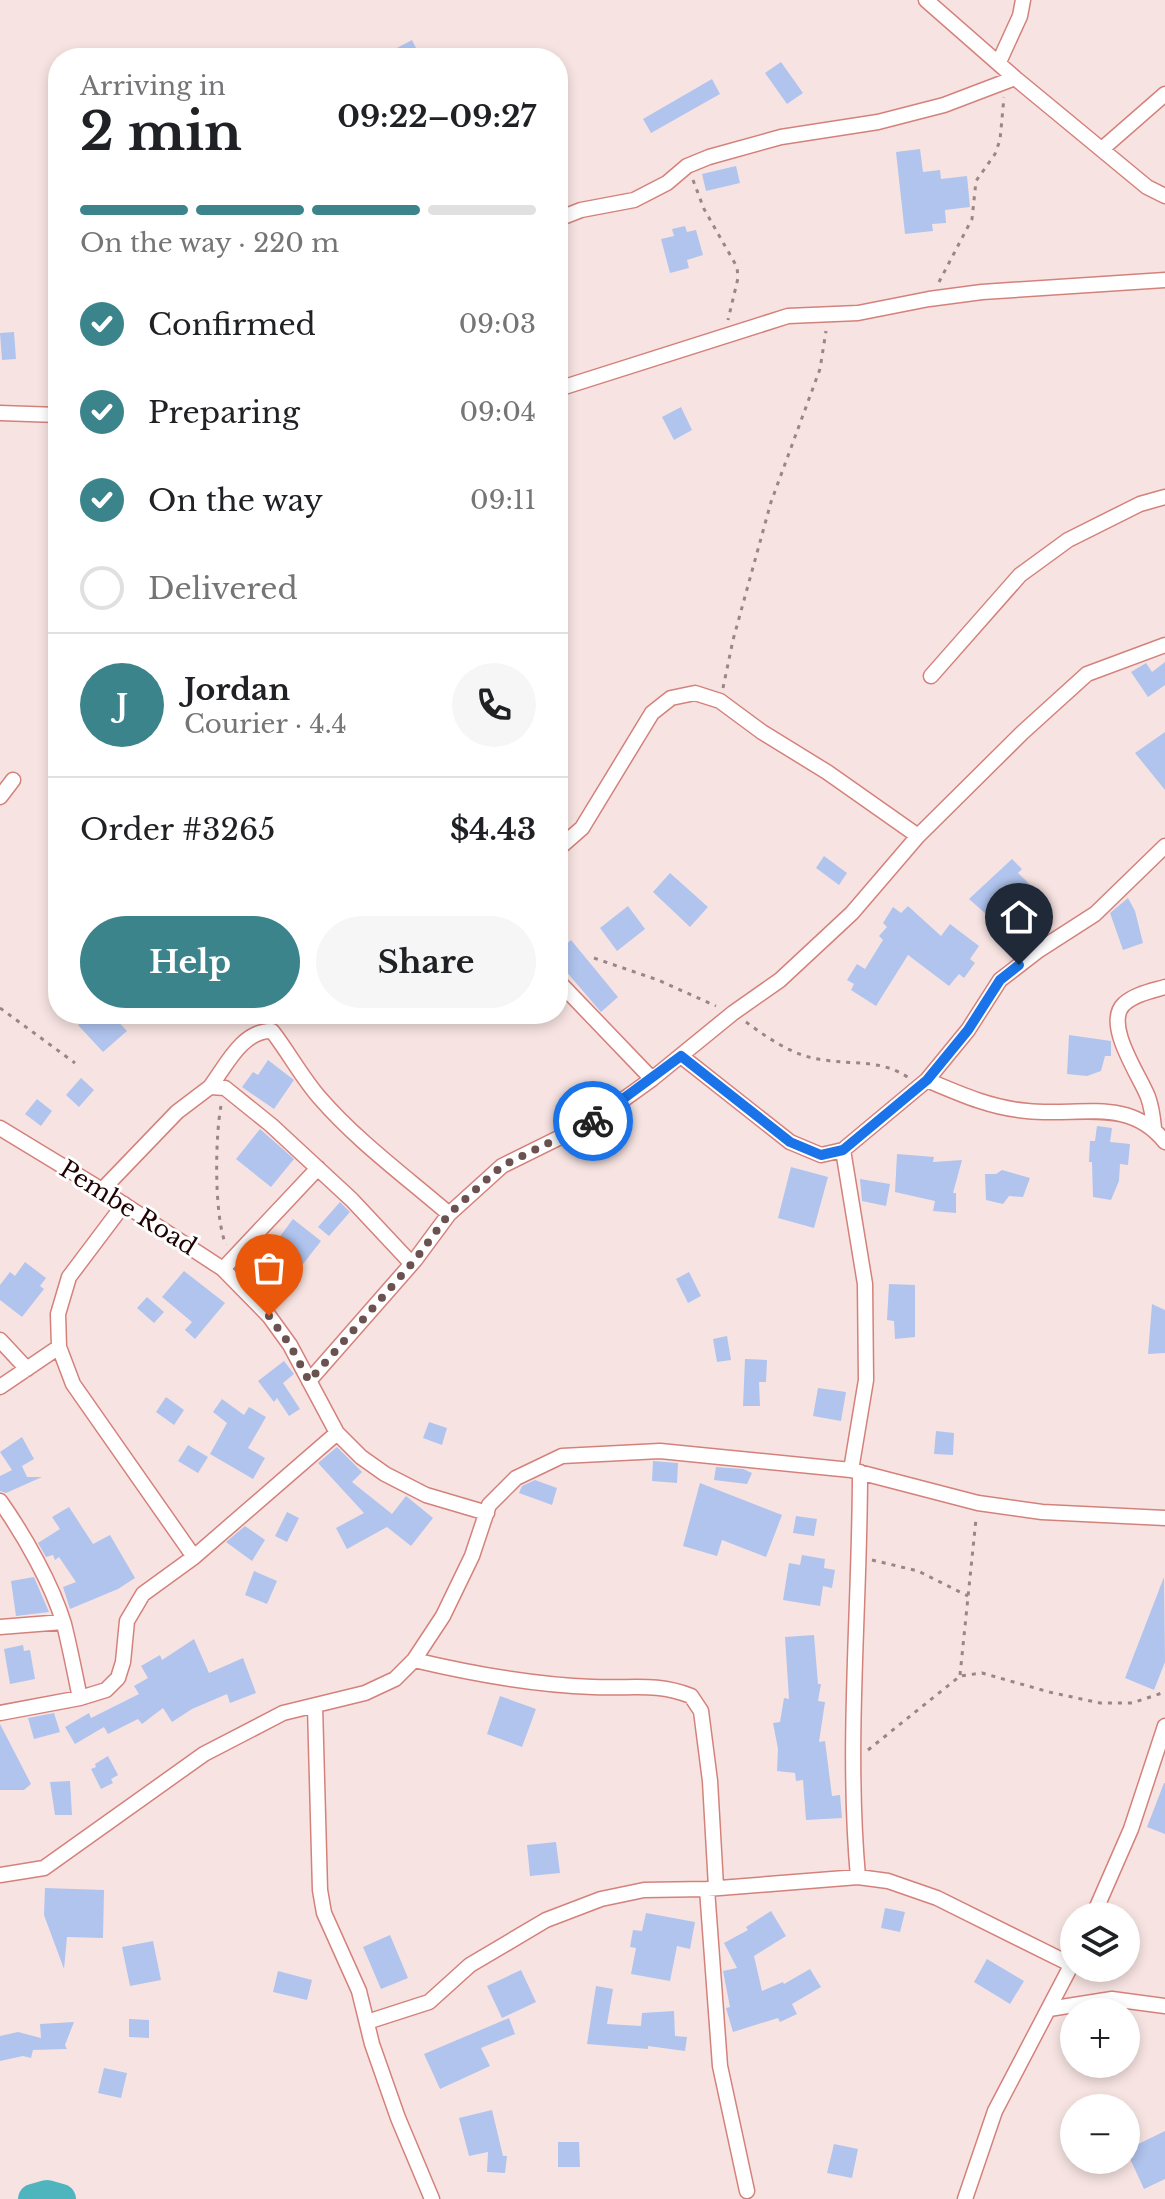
<!DOCTYPE html>
<meta charset="utf-8">
<style>
body{margin:0;font-family:"Libre Baskerville",serif;background:#f6f6f6;color:#202124;height:100vh;display:flex;flex-direction:column;font-size:30px;white-space:nowrap}
*{box-sizing:border-box;margin:0}
p{font-size:26px;color:#757577}
.icon{flex:none;width:44px;height:44px;fill:none;stroke:currentColor;stroke-width:2;stroke-linecap:round;stroke-linejoin:round}
.map{position:relative;flex:1;overflow:hidden}
.details{position:absolute;left:48px;top:48px;width:520px;height:976px;display:flex;flex-direction:column;background:#fff;border-radius:32px;box-shadow:0 4px 12px #0003}
.details>*{flex:none}
.buttons{position:absolute;left:1060px;top:1902px;display:grid;gap:16px}
.buttons a{display:grid;place-items:center;width:80px;height:80px;border-radius:50%;background:#fff;box-shadow:0 4px 12px #0003;font-size:40px}
.pin{position:absolute;display:grid;place-items:center;width:68px;height:68px;color:#fff;margin:-82px -34px;border-radius:50% 50% 50% 0;rotate:-45deg;box-shadow:0 0 8px #0007}
.pin .icon{rotate:45deg}
.courier{position:absolute;display:grid;place-items:center;width:80px;height:80px;margin:-40px;border:6px solid #1a73e8;border-radius:50%;background:#fff;color:#222;box-shadow:0 2px 10px #0007}
.overview em{font-style:normal;font-weight:800}
.overview div{display:flex;flex-direction:column-reverse}
.overview{display:flex;align-items:center;justify-content:space-between;height:136px;padding:0 32px}
h1{font-size:52px;font-weight:800;line-height:60px}
.bar{display:grid;grid-template-columns:repeat(4,1fr);gap:12px 8px;align-content:center;height:96px;padding:0 32px}
.bar i{height:10px;border-radius:6px;background:#e0e0e0}
.bar .current{background:#3c848b}
.bar p{grid-column:span 4}
.line{display:flex;align-items:center;gap:20px;padding:0 32px;border-top:2px solid #e0e0e0}
.line div{flex:1}
.round{display:grid;place-items:center;flex:none;width:84px;height:84px;border-radius:42px;background:#f6f6f6}
ol{padding:0 32px;list-style:none}
li{display:flex;align-items:center;gap:24px;height:88px}
li p{margin-inline-start:auto}
li .icon{padding:8px;border-radius:50%;background:#3c848b;color:#fff;stroke-width:4}
li:last-child{color:#757577}
li i{width:44px;height:44px;border:4px solid #e0e0e0;border-radius:50%}
.primary-button{display:flex;gap:16px;margin-top:auto;padding:16px 32px}
.primary-button a{flex:1;height:92px;border-radius:48px;background:#3c848b;color:#fff;font-size:32px;font-weight:800;line-height:92px;text-align:center}
.primary-button a+a{background:#f6f6f6;color:#202124}
.map>svg:first-child{display:block}
.lines{fill:none;stroke-linecap:round;stroke-linejoin:round}
.river{stroke:#4eb5bf;stroke-width:30}
.building{fill:#b0c4ee}
.minor-casing{stroke:#d5817b;stroke-width:17}
.path{stroke:#9c8584;stroke-width:3;stroke-dasharray:4 6;stroke-linecap:butt}
.minor{stroke:#fff;stroke-width:14}
.done{stroke:#6b5251;stroke-width:8;stroke-dasharray:0 14.4}
.route{stroke:#1a73e8;stroke-width:10}
.labels{text-anchor:middle;stroke-width:6;stroke-linejoin:round;paint-order:stroke}
.street-label{font-size:24px;fill:#1f0303;stroke:#fff}
</style>
<div class="map">
<svg width="1165" height="2199" viewBox="0 0 1165 2199">
<rect width="100%" height="100%" fill="#f7e4e2"/>
<g class="lines">
<path class="river" d="M33,2199L47,2195L61,2199"/>
</g>
<path class="building" d="M412,40L421,58H378Z
M781,62L803,93L787,104L765,73Z
M712,79L720,94L651,133L643,119Z
M920,149L923,172L940,170L941,179L967,176L970,207L945,210L946,223L932,224L933,231L905,234L896,152Z
M736,166L740,183L706,191L702,174Z
M685,226L687,232L696,230L703,255L687,260L689,268L670,273L661,239L674,236L672,229Z
M14,332L16,359L2,360L0,333Z
M681,407L692,430L674,440L662,417Z
M1165,662V685L1148,697L1131,672L1146,663L1152,672Z
M1165,732V790L1135,753Z
M824,856L847,873L839,885L816,868Z
M1012,859L1022,869L1018,873L1042,896L1020,920L998,900L986,914L969,899Z
M670,873L708,907L690,927L653,892Z
M1128,898L1135,911L1143,943L1123,950L1110,913Z
M628,906L645,929L617,951L600,928Z
M908,906L941,936L950,924L979,946L970,959L975,963L964,978L959,974L949,986L908,955L876,1006L851,990L854,984L847,980L857,964L865,969L883,940L879,936L887,927L883,923L893,907L901,913Z
M571,940L618,997L601,1012L558,962V951Z
M90,1014H111L127,1031L103,1052L78,1025Z
M1069,1035L1111,1041V1056H1105L1101,1071L1087,1076L1067,1074Z
M268,1060L294,1080L274,1109L242,1087L253,1072L258,1075Z
M81,1078L94,1090L79,1107L66,1095Z
M37,1099L52,1111L41,1126L25,1114Z
M1097,1126L1112,1128L1110,1142L1130,1144L1128,1165L1120,1164L1119,1181L1111,1200L1093,1197L1092,1162H1089L1090,1141H1095Z
M260,1129L294,1159L271,1187L236,1159Z
M897,1154L934,1157L933,1162L962,1160L953,1193H956V1213L933,1211L935,1201L895,1192Z
M791,1167L828,1177L814,1228L778,1218Z
M1002,1170L1030,1178L1023,1197L1009,1196L1003,1204L986,1200L985,1174H996Z
M860,1179L890,1184L886,1206L862,1201Z
M340,1202L350,1212L329,1236L318,1227Z
M293,1219L321,1241L296,1273L269,1251Z
M25,1262L46,1278L40,1286L44,1289L22,1317L0,1300V1285L10,1272L15,1276Z
M184,1271L225,1303L195,1339L185,1330L192,1322L162,1297Z
M689,1272L701,1296L688,1303L676,1279Z
M889,1284L915,1285V1337L895,1339L894,1321L887,1320Z
M147,1297L164,1312L154,1323L137,1308Z
M1152,1304L1165,1310V1353L1148,1354Z
M727,1336L731,1360L717,1362L713,1339Z
M745,1359L767,1360L766,1382H759L760,1406H743Z
M284,1361L294,1374L283,1383L300,1409L289,1416L277,1398L274,1402L258,1381Z
M818,1388L846,1392L841,1421L813,1416Z
M166,1397L184,1410L174,1425L156,1412Z
M222,1399L244,1415L249,1407L266,1417L248,1448L265,1458L253,1479L210,1454L227,1423L213,1412Z
M429,1422L447,1428L442,1445L423,1438Z
M936,1431L954,1433L953,1455L934,1454Z
M22,1437L34,1459L22,1466L27,1477H42L6,1493L0,1491V1476L12,1470L0,1452Z
M188,1445L208,1457L198,1473L178,1461Z
M337,1447L362,1472L352,1482L392,1514L406,1496L433,1518L411,1546L387,1527L347,1549L336,1528L364,1513L318,1463Z
M653,1461L678,1463L677,1483L652,1481Z
M716,1467L743,1469L752,1473L747,1484L714,1480Z
M535,1480L557,1488L552,1505L519,1493L522,1486Z
M700,1483L782,1515L766,1557L722,1540L717,1556L683,1546Z
M69,1507L93,1544L110,1535L135,1578L118,1589L70,1609L63,1587L76,1582L59,1557L55,1560L53,1555L46,1557L38,1543L60,1529L52,1517Z
M287,1512L299,1518L287,1542L275,1536Z
M796,1516L817,1519L814,1536L793,1533Z
M245,1526L265,1540L252,1561L226,1542Z
M802,1555L825,1559L824,1568L835,1570L832,1588L823,1586L820,1606L783,1600L789,1563L800,1565Z
M254,1571L277,1581L267,1604L245,1595Z
M34,1577L49,1612L16,1616L11,1581Z
M1164,1577L1165,1662L1154,1690L1125,1678Z
M814,1635L818,1684H821L818,1701L825,1702L819,1742L825,1741L832,1796L840,1795L842,1818L806,1820L803,1780L796,1781L795,1773L777,1771L778,1749L773,1723L780,1722L784,1698L789,1699L785,1637Z
M194,1639L209,1673L243,1658L256,1693L230,1703L227,1694L192,1709L172,1722L163,1708L142,1724L138,1719L108,1734L104,1727L75,1744L65,1727L89,1713L91,1718L139,1694L134,1686L148,1678L141,1666L160,1655L162,1660Z
M23,1645L24,1651L30,1650L35,1679L10,1684L4,1649Z
M500,1696L536,1709L522,1747L487,1734Z
M54,1713L60,1732L34,1739L28,1718Z
M0,1724L31,1784L24,1790H0Z
M108,1756L118,1775L111,1779L113,1783L101,1789L91,1769L96,1767L95,1764Z
M70,1781L72,1815H55L50,1782Z
M1164,1783H1165V1834L1147,1827Z
M556,1842L560,1873L530,1876L527,1845Z
M45,1888L104,1890L103,1938L67,1937L64,1969L44,1915Z
M885,1908L905,1912L900,1932L881,1928Z
M771,1911L786,1936L754,1956L762,1991L783,1982L784,1984L810,1969L821,1987L792,2004L797,2014L780,2022L778,2018L733,2032L726,2008L730,2007L723,1971L737,1968L724,1943L748,1930L746,1927Z
M646,1913L695,1922L690,1949L677,1946L670,1981L631,1974L636,1948L630,1947L633,1930L642,1931Z
M390,1935L408,1978L381,1989L363,1947Z
M153,1941L161,1980L130,1986L122,1947Z
M987,1959L1024,1981L1010,2004L974,1982Z
M521,1970L536,2002L502,2018L487,1986Z
M278,1971L312,1980L307,2000L273,1992Z
M596,1986L613,1989L607,2024L641,2026L642,2013L674,2011L675,2036L687,2037L685,2051L648,2046V2049L587,2044Z
M509,2018L515,2034L481,2048L490,2066L440,2089L424,2054Z
M129,2019L149,2020V2038L129,2037Z
M74,2022L65,2045L67,2049L33,2050L31,2058L23,2056L0,2061V2036L18,2032L41,2038L40,2024Z
M104,2068L127,2073L121,2098L98,2093Z
M492,2110L503,2156H507L505,2173L487,2172L488,2152L469,2156L459,2118Z
M1165,2131V2179L1144,2189L1126,2150Z
M558,2142H579L580,2167H558Z
M834,2144L858,2149L852,2178L827,2173Z"/>
<g class="lines">
<defs>
<path id="minor" d="M926,0L1015,78L1147,187L1165,196
M999,62L1020,16L1023,0
M1102,149L1165,94
M558,219L581,210L634,200L667,183L687,166L709,157L781,137L878,122L944,105L1015,78
M558,389L788,316L858,313L929,299L982,292L1165,280
M0,413L58,415
M931,676L1020,575L1068,540L1140,504L1165,497
M0,797L13,780
M558,849L582,828L652,713L671,698L695,693L720,701L762,732L827,772L918,836
M558,981L652,1079
M681,1056L790,1142L821,1155L843,1150L927,1080L968,1030L1000,980L1039,950L1095,914L1165,846
M927,1080C960,1094 991,1108 1027,1111C1077,1117 1129,1096 1165,1142
M210,1087C226,1066 242,1030 272,1031C289,1053 301,1076 319,1097C357,1141 405,1176 449,1214
M0,1128L102,1190L223,1269L269,1316L290,1345L337,1433L361,1457L385,1474L426,1495L487,1513
M1154,1128C1153,1118 1152,1108 1148,1097C1140,1076 1103,1024 1124,1004C1135,994 1152,991 1165,987
M843,1150L865,1284L866,1380L851,1470
M102,1190L177,1112L210,1087L225,1088L271,1125L352,1200L411,1263
M124,1204L69,1277L58,1314L59,1347L73,1384L194,1557
M223,1269L318,1168
M0,1340L27,1369
M309,1381L415,1260L449,1214L502,1166L595,1120L652,1079L733,1013L780,980L852,913L918,836L1023,732L1087,674L1165,645
M0,1387L59,1347
M0,1501C24,1535 52,1584 64,1624C70,1648 75,1674 80,1698
M0,1627L63,1622
M414,1660C473,1674 532,1685 593,1687C630,1689 656,1682 691,1696L701,1711L710,1781L716,1887
M315,1706L320,1890L324,1913L359,1991L372,2044L398,2118L432,2199
M0,1713L80,1698L106,1690L118,1678L123,1662L127,1621L143,1594L194,1557L337,1433
M0,1875L44,1868L204,1754L283,1713L365,1693L395,1679L414,1660L443,1616L472,1556L489,1505L516,1478L562,1456L660,1451L851,1470L978,1503L1042,1512L1165,1518
M858,1877C846,1743 860,1607 860,1472
M707,1889L720,2066L747,2191
M1093,1916L1131,1829L1165,1726
M1049,2009L1112,1999L1165,2006
M367,2022L429,2002L470,1965L546,1920L601,1899L644,1890L707,1889L858,1877L888,1881L937,1898L1072,1965
M965,2199L995,2111L1074,1960"/>
</defs>
<use href="#minor" class="minor-casing"/>
<path class="path" d="M693,180L704,209L737,267L738,278L728,320
M939,282L972,219L976,181L995,154L1000,140L1004,97
M723,688L733,640L771,502L820,369L826,331
M594,958L658,980L716,1006
M0,1008L75,1063
M746,1022C769,1039 795,1057 824,1060C855,1065 881,1059 909,1078
M221,1106C215,1137 214,1217 226,1245
M872,1560L918,1571L968,1596
M960,1675L976,1519
M868,1750L960,1676L982,1673L1049,1692L1100,1703H1132L1165,1692"/>
<use href="#minor" class="minor"/>
</g>
<g class="lines">
<path class="done" d="M269,1316L290,1345L309,1381L415,1260L449,1214L484,1182L502,1166L593,1121"/>
<path class="route" d="M593,1121L681,1056L790,1142L821,1155L843,1150L927,1080L968,1030L1000,980L1019,965"/>
</g>
<g class="labels">
<g class="street-label">
<text transform="translate(128 1208) rotate(32)" y="8">Pembe Road</text>
</g>
</g>
</svg>
<div class="buttons">
<a><svg class="icon" aria-label="layers" viewBox="0 0 24 24"><path d="M12 4l9 5-9 5-9-5zM3 14l9 5 9-5"/></svg></a>
<a>+</a>
<a>−</a>
</div>
<div class="pin" style="left:269px;top:1316px;background:#ea580c"><svg class="icon" aria-label="bag" viewBox="0 0 24 24"><path d="M5 8h14l-1 12H6zM9 8a3 3 0 0 1 6 0"/></svg></div>
<div class="pin" style="left:1019px;top:965px;background:#1f2937"><svg class="icon" aria-label="home" viewBox="0 0 24 24"><path d="M3 11l9-7 9 7M6 9v11h12V9"/></svg></div>
<div class="courier" style="left:593px;top:1121px"><svg class="icon" aria-label="bike" viewBox="0 0 24 24"><circle cx="6" cy="16" r="4"/><circle cx="18" cy="16" r="4"/><path d="M6 16l4-8h5l3 8M10 8l3 8H6M13 5h3"/></svg></div>
<section class="details">
<div class="overview"><div><h1>2 min</h1><p>Arriving in</p></div><em>09:22–09:27</em></div>
<div class="bar"><i class="current"></i><i class="current"></i><i class="current"></i><i></i><p>On the way · 220 m</p></div>
<ol>
<li><svg class="icon" aria-label="check" viewBox="0 0 24 24"><path d="M5 12l5 5 9-10"/></svg>Confirmed<p>09:03</p></li>
<li><svg class="icon" aria-label="check" viewBox="0 0 24 24"><path d="M5 12l5 5 9-10"/></svg>Preparing<p>09:04</p></li>
<li><svg class="icon" aria-label="check" viewBox="0 0 24 24"><path d="M5 12l5 5 9-10"/></svg>On the way<p>09:11</p></li>
<li><i></i>Delivered</li>
</ol>
<div class="line" style="height:144px"><b class="round" style="background:#3c848b;color:#fff">J</b><div><b>Jordan</b><p>Courier · 4.4</p></div><a class="round"><svg class="icon" aria-label="phone" viewBox="0 0 24 24"><path d="M5 4h4l2 5-3 2q2 4 5 5l2-3 5 2v4C11 20 4 13 5 4z"/></svg></a></div>
<div class="line" style="height:104px"><div>Order #3265</div><b>$4.43</b></div>
<div class="primary-button"><a>Help</a><a>Share</a></div>
</section>
</div>
